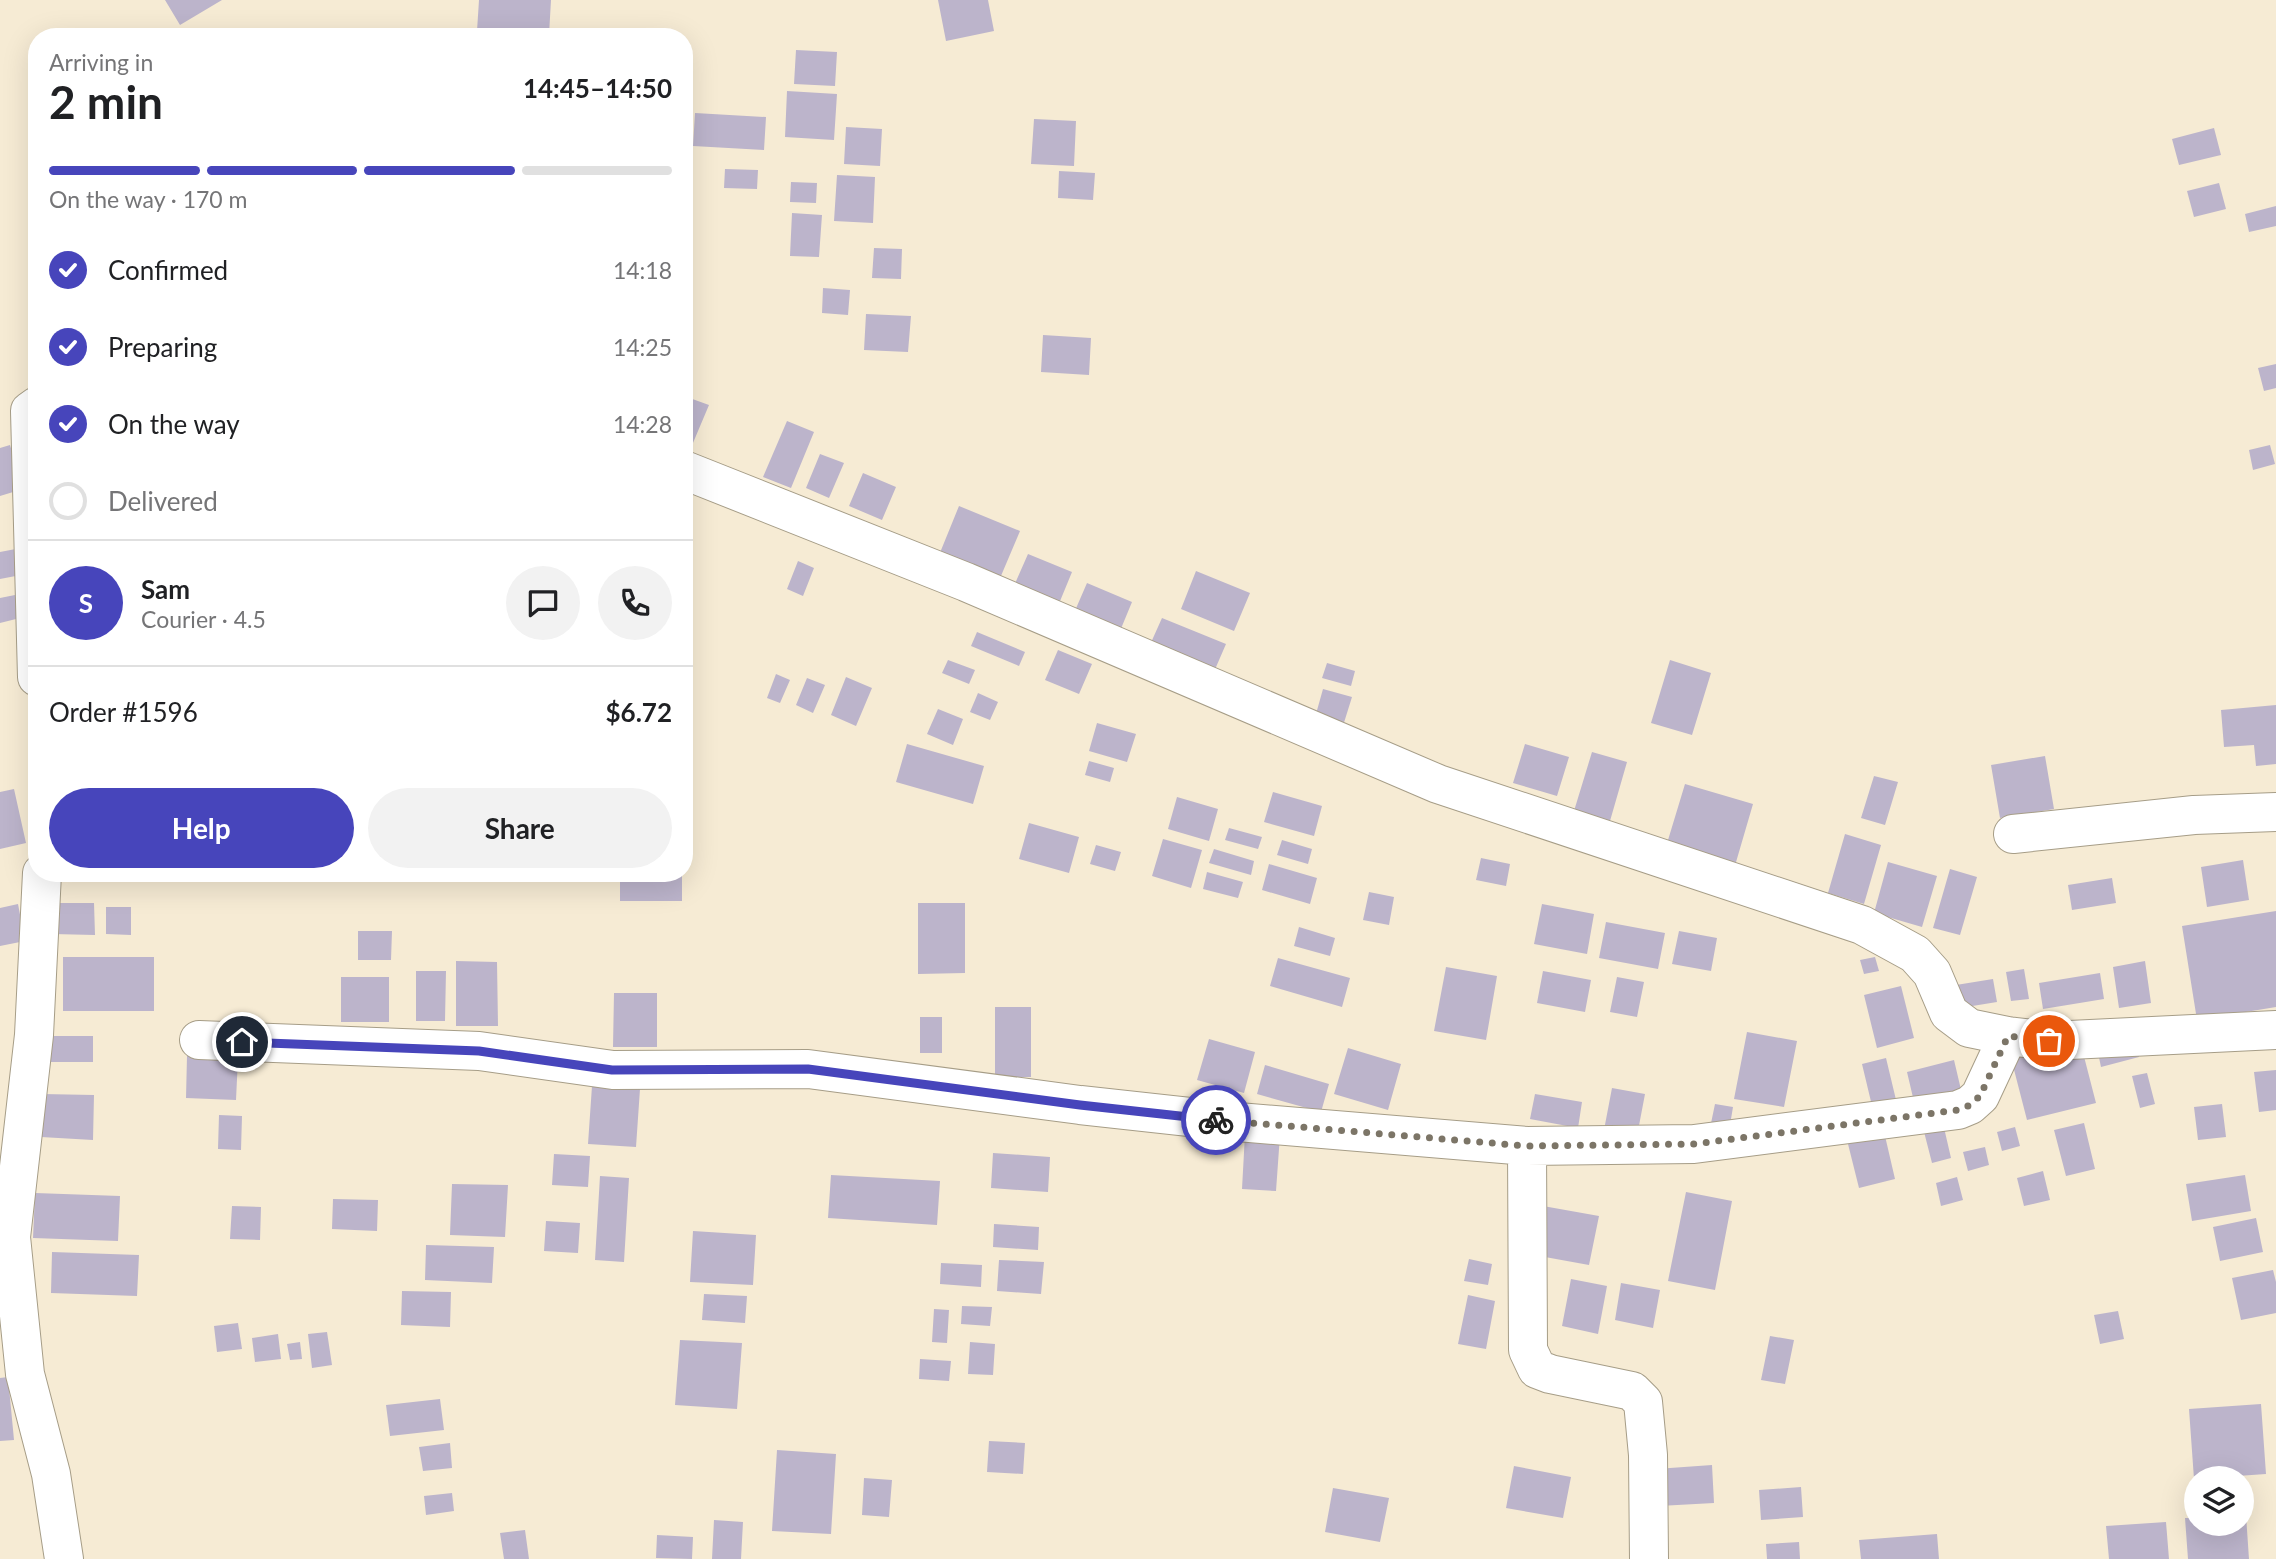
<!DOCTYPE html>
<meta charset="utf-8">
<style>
body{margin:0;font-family:Lato,sans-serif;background:#f2f2f2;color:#202124;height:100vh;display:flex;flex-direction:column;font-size:26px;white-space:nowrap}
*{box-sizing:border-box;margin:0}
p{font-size:23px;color:#757577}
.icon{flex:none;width:38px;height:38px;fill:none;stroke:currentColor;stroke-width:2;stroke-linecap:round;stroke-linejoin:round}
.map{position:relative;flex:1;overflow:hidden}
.sheet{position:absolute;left:28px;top:28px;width:665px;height:854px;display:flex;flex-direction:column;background:#fff;border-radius:28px;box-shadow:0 7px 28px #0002}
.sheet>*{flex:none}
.tools{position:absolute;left:2184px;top:1466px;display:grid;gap:14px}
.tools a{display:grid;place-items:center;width:70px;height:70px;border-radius:50%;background:#fff;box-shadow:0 7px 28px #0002;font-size:35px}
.pin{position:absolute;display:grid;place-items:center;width:60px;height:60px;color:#fff;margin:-30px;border:4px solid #fff;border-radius:50%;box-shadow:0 2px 7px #0007}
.courier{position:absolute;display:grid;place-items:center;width:70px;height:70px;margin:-35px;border:5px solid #4745bb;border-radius:50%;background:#fff;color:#222;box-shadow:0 2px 9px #0007}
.head em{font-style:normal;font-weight:700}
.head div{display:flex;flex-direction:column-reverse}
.head{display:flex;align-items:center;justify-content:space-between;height:119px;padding:0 21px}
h1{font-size:46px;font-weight:700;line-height:52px}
.bar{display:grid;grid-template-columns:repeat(4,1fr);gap:10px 7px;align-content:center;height:84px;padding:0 21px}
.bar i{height:9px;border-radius:5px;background:#e0e0e0}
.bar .current{background:#4745bb}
.bar p{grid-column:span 4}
.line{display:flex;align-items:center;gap:18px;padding:0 21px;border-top:2px solid #e0e0e0}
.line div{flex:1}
.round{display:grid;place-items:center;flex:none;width:74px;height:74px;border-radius:37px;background:#f2f2f2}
ol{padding:0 21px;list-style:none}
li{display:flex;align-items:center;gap:21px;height:77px}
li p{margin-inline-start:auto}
li .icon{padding:7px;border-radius:50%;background:#4745bb;color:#fff;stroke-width:4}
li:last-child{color:#757577}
li i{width:38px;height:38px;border:4px solid #e0e0e0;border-radius:50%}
.primary-button{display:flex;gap:14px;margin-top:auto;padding:14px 21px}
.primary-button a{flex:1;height:80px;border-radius:42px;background:#4745bb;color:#fff;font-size:28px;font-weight:700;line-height:80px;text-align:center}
.primary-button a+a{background:#f2f2f2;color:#202124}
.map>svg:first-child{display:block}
.building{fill:#bcb4cb}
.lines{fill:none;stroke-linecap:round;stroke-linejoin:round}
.minor-casing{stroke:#a69d87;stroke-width:40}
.minor{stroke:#fff;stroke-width:38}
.done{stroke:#7c7567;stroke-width:7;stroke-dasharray:0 12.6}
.route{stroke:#4745bb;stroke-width:9}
</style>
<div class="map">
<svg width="2276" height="1559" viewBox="0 0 2276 1559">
<rect width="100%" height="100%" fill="#f6ebd4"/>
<path class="building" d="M165,0H222L180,25Z
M479,0H551L549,35L477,31Z
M938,0H988L994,31L946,41Z
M796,50L837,52L835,86L794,84Z
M787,91L837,94L834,140L785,137Z
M695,113L766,117L764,150L693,146Z
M1034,119L1076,121L1074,166L1031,164Z
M846,127L882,129L880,166L844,164Z
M2214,128L2221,155L2179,165L2172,139Z
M725,169L758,170L757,189L724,188Z
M1059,171L1095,173L1093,200L1058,198Z
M837,175L875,177L873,223L834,221Z
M791,182L817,183L816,203L790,202Z
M2219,183L2226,209L2194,217L2187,191Z
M2276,206V226L2249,232L2245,214Z
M792,213L822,215L819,257L790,256Z
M874,248L902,249L901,279L872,278Z
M823,288L850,290L848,315L822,313Z
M866,314L911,316L908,352L864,350Z
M1043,335L1091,338L1089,375L1041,372Z
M2276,364V388L2264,391L2258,368Z
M684,396L709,405L690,450L684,447Z
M787,421L814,432L791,488L763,477Z
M10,445L23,489L0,496V448Z
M2270,445L2275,464L2253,470L2249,450Z
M820,454L844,463L829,498L806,488Z
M863,473L896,487L882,520L849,506Z
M959,506L1020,531L995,590L935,565Z
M21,548L26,574L0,579V552Z
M1028,554L1072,572L1058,606L1013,588Z
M798,561L814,568L803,596L787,589Z
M1196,571L1250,593L1234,631L1181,609Z
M1087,583L1132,602L1120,631L1074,613Z
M15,595L20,618L0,623V598Z
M1162,618L1226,644L1213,674L1149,647Z
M977,632L1025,652L1019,666L971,646Z
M1058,650L1092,664L1079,694L1045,680Z
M948,660L975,670L969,684L942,673Z
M1670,660L1711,673L1692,735L1651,723Z
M1327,663L1355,671L1351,686L1322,678Z
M776,674L790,680L780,703L767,698Z
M846,677L872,688L856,726L831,715Z
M807,678L825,685L813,713L796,705Z
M1323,689L1352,697L1342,729L1314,721Z
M978,693L998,702L990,720L970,712Z
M2276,705V764L2256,766L2254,745L2224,747L2221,710Z
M938,709L963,719L953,745L927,734Z
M1097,723L1136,734L1127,762L1089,751Z
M907,744L984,766L973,804L896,782Z
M1525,744L1569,757L1557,796L1513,783Z
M1592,752L1627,762L1610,821L1574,811Z
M2045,756L2054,809L2000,818L1991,765Z
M1089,761L1114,768L1110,782L1085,775Z
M1874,776L1898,782L1885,825L1861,818Z
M1685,784L1753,804L1734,869L1665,850Z
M14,789L26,843L0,849V792Z
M1273,792L1322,806L1314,836L1264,822Z
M1177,797L1218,809L1209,841L1168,829Z
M1029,823L1079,837L1069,873L1019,859Z
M1229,828L1262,837L1258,849L1225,840Z
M1845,834L1881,845L1864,904L1828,893Z
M1163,839L1202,850L1191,888L1152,876Z
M1282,840L1312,849L1308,864L1277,855Z
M1096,845L1121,852L1115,871L1090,864Z
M1214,849L1254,861L1251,875L1209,863Z
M1481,858L1510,864L1506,886L1476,880Z
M2243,860L2249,900L2207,907L2201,867Z
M1888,862L1937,876L1922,927L1874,913Z
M1269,864L1317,878L1310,904L1262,890Z
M1950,869L1977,877L1960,935L1933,928Z
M1207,872L1243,882L1238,898L1203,889Z
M620,873H682V901H620Z
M2112,878L2116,903L2072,910L2068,885Z
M1369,892L1394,897L1389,925L1363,920Z
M52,903H94L95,935L52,934Z
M918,903H965V973L918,974Z
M18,904L25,941L0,946V908Z
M1542,904L1594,914L1587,954L1534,944Z
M106,907H131V935L106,934Z
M2276,911V1007L2197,1020L2182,926Z
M1606,922L1665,933L1658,969L1599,958Z
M1299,927L1335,938L1330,956L1294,946Z
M358,931H392L391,960H358Z
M1679,931L1717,938L1711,971L1672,964Z
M63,957H154V1011H63Z
M1875,957L1879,971L1864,974L1860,960Z
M1278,958L1350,978L1342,1007L1270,986Z
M456,961L497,962L498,1026H456Z
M2145,961L2151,1003L2119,1008L2113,967Z
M1446,967L1497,976L1486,1040L1434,1031Z
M2024,969L2029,999L2011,1001L2006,972Z
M416,971H446L445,1021H416Z
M1543,971L1591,980L1585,1012L1537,1003Z
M2100,973L2104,999L2043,1009L2039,983Z
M341,977H389V1022H341Z
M1617,977L1644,982L1637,1017L1610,1012Z
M1993,979L1997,1002L1960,1008L1956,985Z
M1901,986L1914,1038L1877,1048L1864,995Z
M614,993H657V1047H613Z
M995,1007H1031V1077H995Z
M920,1017H942V1053H920Z
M1747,1032L1797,1041L1784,1107L1734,1099Z
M48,1036H93V1062H48Z
M1209,1039L1255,1052L1244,1093L1197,1080Z
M2135,1039L2139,1057L2101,1067L2097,1048Z
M2080,1041L2096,1103L2027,1120L2011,1058Z
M1348,1048L1401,1064L1388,1110L1334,1094Z
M187,1056L238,1058L236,1100L186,1098Z
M1886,1058L1897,1104L1873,1110L1862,1064Z
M1954,1060L1962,1094L1915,1106L1907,1072Z
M1265,1065L1329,1084L1321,1112L1257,1094Z
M2276,1070V1110L2259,1112L2254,1072Z
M2147,1073L2155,1104L2140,1108L2132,1076Z
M592,1086L640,1089L636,1147L588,1144Z
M1612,1088L1645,1094L1637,1136L1604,1130Z
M42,1094L94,1095L93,1140L41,1137Z
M1535,1094L1582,1102L1578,1128L1530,1119Z
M1715,1104L1733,1107L1729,1131L1710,1128Z
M2222,1104L2226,1137L2198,1140L2194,1107Z
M219,1115L242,1116L241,1150L218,1149Z
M1942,1119L1951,1158L1932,1163L1922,1124Z
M1882,1123L1895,1179L1859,1188L1845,1132Z
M2084,1123L2095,1169L2066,1176L2054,1130Z
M2015,1127L2020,1146L2002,1151L1997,1132Z
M1245,1134L1280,1135L1276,1191L1242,1189Z
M1985,1147L1989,1165L1968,1171L1963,1152Z
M993,1153L1050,1157L1048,1192L991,1188Z
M554,1154L590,1156L588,1187L552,1185Z
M2043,1171L2050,1200L2024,1206L2017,1178Z
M831,1175L940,1181L937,1225L828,1218Z
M2245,1175L2251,1211L2192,1221L2186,1184Z
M600,1176L629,1178L624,1262L595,1260Z
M1957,1177L1963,1200L1941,1206L1936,1183Z
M452,1184L508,1185L505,1237L450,1235Z
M1686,1192L1732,1201L1715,1290L1668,1281Z
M35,1193L120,1196L118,1241L33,1238Z
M333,1199L378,1200L377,1231L332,1229Z
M232,1206L261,1207L260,1240L230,1239Z
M1543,1206L1599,1216L1589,1265L1534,1255Z
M2256,1218L2263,1252L2220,1261L2213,1227Z
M546,1221L580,1223L578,1253L544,1251Z
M994,1224L1039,1227L1038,1250L993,1247Z
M693,1231L756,1235L753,1285L690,1282Z
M426,1245L494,1247L492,1283L425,1280Z
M52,1252L139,1255L137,1296L51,1293Z
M1469,1259L1492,1264L1488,1285L1464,1281Z
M999,1260L1044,1262L1041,1294L997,1291Z
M941,1263L982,1265L981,1287L940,1284Z
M2273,1270L2276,1282V1313L2241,1320L2232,1278Z
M1571,1279L1607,1286L1598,1334L1562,1326Z
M1621,1283L1660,1290L1653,1328L1615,1320Z
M402,1291L451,1292L450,1327L401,1325Z
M704,1294L747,1296L745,1323L702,1320Z
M1468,1295L1495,1301L1486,1349L1458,1344Z
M962,1306L992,1307L990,1326L961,1324Z
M934,1309L949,1310L947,1343L932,1342Z
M2118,1311L2124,1339L2100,1344L2094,1315Z
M238,1323L242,1349L217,1352L214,1326Z
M327,1332L332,1365L312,1368L308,1334Z
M278,1334L281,1359L255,1362L252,1338Z
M1770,1336L1794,1340L1785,1384L1761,1380Z
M680,1340L742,1343L737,1409L675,1405Z
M300,1342L302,1359L290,1360L287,1344Z
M970,1342L995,1344L993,1375L968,1374Z
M920,1359L951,1361L949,1381L919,1379Z
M8,1377L14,1440L0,1441V1378Z
M440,1399L444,1430L390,1436L386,1405Z
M2261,1404L2266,1474L2194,1479L2189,1409Z
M989,1441L1025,1443L1023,1474L987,1472Z
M450,1443L452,1468L423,1471L419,1447Z
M777,1450L836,1454L831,1534L772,1531Z
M1712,1465L1714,1503L1659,1506L1656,1469Z
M1514,1466L1571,1477L1563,1518L1506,1508Z
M864,1478L892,1480L889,1517L862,1515Z
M1801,1487L1803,1517L1761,1520L1759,1490Z
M1333,1488L1389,1498L1380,1542L1325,1532Z
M452,1493L454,1511L426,1515L424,1496Z
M2242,1515H2246L2249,1559H2188L2185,1518H2196V1524H2242Z
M714,1520L743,1522L741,1559H712Z
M2166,1522L2169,1559H2109L2106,1526Z
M525,1530L529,1559H504L500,1533Z
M1937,1534L1939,1559H1861L1859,1540Z
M657,1535L693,1537L692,1559L656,1558Z
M1799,1542L1800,1559H1767L1766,1544Z"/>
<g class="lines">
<defs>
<path id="minor" d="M37,406L30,411L37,677
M684,470L966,582L1438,784L1862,925L1915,954L1932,973L1949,1013L1969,1028L2008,1036L2049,1041L2276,1030
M2013,834L2194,815L2276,812
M42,873L34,1035L11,1237L25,1374L51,1474L64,1559
M199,1040L479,1051L613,1070L808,1069L1080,1105L1226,1121L1527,1146L1694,1144L1958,1110L1970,1105L1980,1096L2008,1036
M1527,1146L1528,1350L1537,1369L1550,1374L1632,1391L1643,1402L1648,1455L1649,1559"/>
</defs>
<use href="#minor" class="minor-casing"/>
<use href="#minor" class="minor"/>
</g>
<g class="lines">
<path class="done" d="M1216,1120L1527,1146L1694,1144L1958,1110L1970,1105L1980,1096L2008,1036L2049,1041"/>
<path class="route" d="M242,1042L479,1051L612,1070L808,1069L1080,1105L1216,1120"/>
</g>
</svg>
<div class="tools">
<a><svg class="icon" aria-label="layers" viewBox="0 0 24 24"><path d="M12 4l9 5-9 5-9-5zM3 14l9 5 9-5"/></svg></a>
</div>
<div class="pin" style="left:2049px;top:1041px;background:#ea580c"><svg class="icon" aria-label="bag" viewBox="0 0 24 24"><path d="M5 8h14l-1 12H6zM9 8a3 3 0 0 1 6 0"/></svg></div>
<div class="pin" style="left:242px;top:1042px;background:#1f2937"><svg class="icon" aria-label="home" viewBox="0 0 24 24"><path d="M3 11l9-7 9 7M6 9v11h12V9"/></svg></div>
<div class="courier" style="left:1216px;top:1120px"><svg class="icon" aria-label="bike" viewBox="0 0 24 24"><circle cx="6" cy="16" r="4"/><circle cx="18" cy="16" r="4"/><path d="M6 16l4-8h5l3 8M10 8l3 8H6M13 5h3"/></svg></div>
<section class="sheet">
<div class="head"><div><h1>2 min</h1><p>Arriving in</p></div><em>14:45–14:50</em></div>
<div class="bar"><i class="current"></i><i class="current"></i><i class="current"></i><i></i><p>On the way · 170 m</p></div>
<ol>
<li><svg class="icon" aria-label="check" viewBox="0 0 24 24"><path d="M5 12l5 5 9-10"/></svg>Confirmed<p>14:18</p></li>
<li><svg class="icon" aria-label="check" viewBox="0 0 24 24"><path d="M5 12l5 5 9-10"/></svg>Preparing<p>14:25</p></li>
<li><svg class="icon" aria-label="check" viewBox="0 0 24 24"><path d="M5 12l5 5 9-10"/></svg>On the way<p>14:28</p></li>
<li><i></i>Delivered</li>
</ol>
<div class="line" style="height:126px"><b class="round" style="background:#4745bb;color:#fff">S</b><div><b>Sam</b><p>Courier · 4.5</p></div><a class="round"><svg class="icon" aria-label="chat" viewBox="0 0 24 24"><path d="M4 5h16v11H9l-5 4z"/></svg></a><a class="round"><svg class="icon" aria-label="phone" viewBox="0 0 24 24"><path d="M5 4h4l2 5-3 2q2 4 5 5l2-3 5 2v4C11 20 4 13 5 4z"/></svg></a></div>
<div class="line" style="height:91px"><div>Order #1596</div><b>$6.72</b></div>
<div class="primary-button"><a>Help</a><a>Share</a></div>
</section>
</div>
